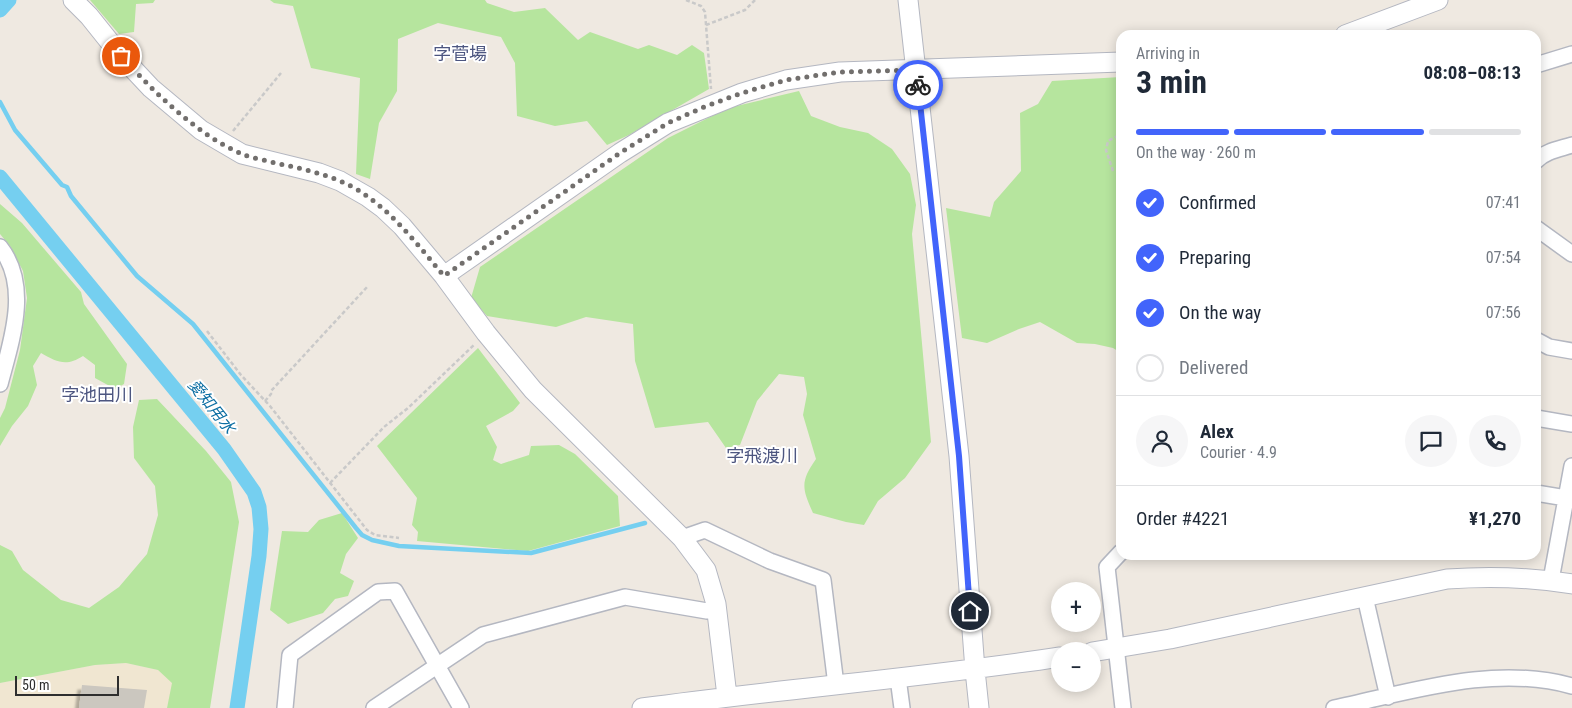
<!DOCTYPE html>
<meta charset="utf-8">
<style>
body{margin:0;font-family:"Roboto Condensed","Noto Sans JP",sans-serif;background:#f6f6f7;color:#1f2937;height:100vh;display:flex;flex-direction:column;font-size:19px;white-space:nowrap}
*{box-sizing:border-box;margin:0}
p{font-size:16px;color:#747a83}
.icon{flex:none;width:28px;height:28px;fill:none;stroke:currentColor;stroke-width:2;stroke-linecap:round;stroke-linejoin:round}
.map{position:relative;flex:1;overflow:hidden}
.sheet{position:absolute;left:1116px;top:30px;width:425px;height:530px;display:flex;flex-direction:column;background:#fff;border-radius:15px;box-shadow:0 2px 12px #0003}
.sheet>*{flex:none}
.tools{position:absolute;left:1051px;top:582px;display:grid;gap:10px}
.tools a{display:grid;place-items:center;width:50px;height:50px;border-radius:50%;background:#fff;box-shadow:0 2px 12px #0003;font-size:25px}
.scale{position:absolute;left:15px;bottom:12px;width:104px;box-sizing:border-box;padding-left:5px;border:2px solid #2e2e2e;border-top:0;font-size:14px;line-height:18px;white-space:nowrap;color:#2e2e2e;-webkit-text-stroke:4px #fff;paint-order:stroke}
.pin{position:absolute;display:grid;place-items:center;width:42px;height:42px;color:#fff;margin:-21px;border:2px solid #fff;border-radius:50%;box-shadow:0 1px 5px #0007}
.courier{position:absolute;display:grid;place-items:center;width:50px;height:50px;margin:-25px;border:4px solid #4264fb;border-radius:50%;background:#fff;color:#222;box-shadow:0 1px 6px #0007}
.overview em{font-style:normal;font-weight:700}
.overview div{display:flex;flex-direction:column-reverse}
.overview{display:flex;align-items:center;justify-content:space-between;height:85px;padding:0 20px}
h1{font-size:32px;font-weight:700;line-height:38px}
.bar{display:grid;grid-template-columns:repeat(4,1fr);gap:8px 5px;align-content:center;height:60px;padding:0 20px}
.bar i{height:6px;border-radius:4px;background:#e0e1e3}
.bar .on{background:#4264fb}
.bar p{grid-column:span 4}
.line{display:flex;align-items:center;gap:12px;padding:0 20px;border-top:1px solid #e0e1e3}
.line div{flex:1}
.round{display:grid;place-items:center;flex:none;width:52px;height:52px;border-radius:26px;background:#f6f6f7}
ol{padding:0 20px;list-style:none}
li{display:flex;align-items:center;gap:15px;height:55px}
li p{margin-inline-start:auto}
li .icon{padding:5px;border-radius:50%;background:#4264fb;color:#fff;stroke-width:4}
li:last-child{color:#747a83}
li i{width:28px;height:28px;border:2px solid #e0e1e3;border-radius:50%}
.map>svg:first-child{display:block}
.education{fill:#f0e6d1}
.green{fill:#b6e59e}
.lines{fill:none;stroke-linecap:round;stroke-linejoin:round}
.stream{stroke:#75cff0;stroke-width:4.5}
.canal{stroke:#75cff0;stroke-width:15}
.building{fill:#cbc7bf;filter:url(#shadow)}
.minor-casing{stroke:#b4b7c1;stroke-width:18}
.tertiary-casing{stroke:#b4b7c1;stroke-width:21}
.path{stroke:#c9c9c9;stroke-width:2.5;stroke-dasharray:4 2.5;stroke-linecap:butt}
.minor{stroke:#fff;stroke-width:15}
.tertiary{stroke:#fff;stroke-width:19}
.done{stroke:#726f6d;stroke-width:5;stroke-dasharray:0 9}
.route{stroke:#4264fb;stroke-width:6}
.labels{text-anchor:middle;stroke-width:4;stroke-linejoin:round;paint-order:stroke}
.water-label{font-size:16px;font-style:italic;fill:#0d6fa3;stroke:#fff}
.quarter-label{font-size:18px;fill:#4d5680;stroke:#fff}
</style>
<div class="map">
<svg width="1572" height="708" viewBox="0 0 1572 708">
<defs>
<filter id="shadow"><feDropShadow dx="-4.5" dy="4.5" stdDeviation="1" flood-color="#0004"/></filter>
</defs>
<rect width="100%" height="100%" fill="#efe9e1"/>
<path class="education" d="M126,663L158,670L173,683L167,708H0V683L95,665Z"/>
<path class="green" d="M90,0H155L153,3L136,4L134,32L119,34Z
M270,0H485L487,3L514,12L545,8L578,40L590,32L638,49L649,45L677,55L692,45L704,53L709,89L629,135L607,145L587,121L555,126L517,116L515,63L501,37L438,23L398,39L397,91L379,123L370,179L356,174L360,78L311,68L293,6L274,3Z
M1121,77V353L1113,348L1095,344L1077,343L1040,322L1019,329L987,343L962,338L946,208L990,217L994,202L1021,171L1020,113L1038,104L1052,81Z
M799,91L811,116L840,127L868,133L892,149L910,174L916,205L912,234L931,442L905,478L878,501L864,525L846,522L813,513C802,488 800,482 816,459L803,415L807,394L804,377L779,374L757,401L740,445L726,448L708,422L655,428L635,361L633,324L586,317L556,327L487,316L471,298L480,267L668,138L728,108Z
M0,204L22,223L81,292L84,304L127,364L124,384L115,389L95,378V365L83,356C66,367 57,362 41,353L33,366L37,385L28,406L12,426L0,446V418L5,408L20,350L27,298L23,271L10,246L0,234Z
M478,348L520,403L513,411L486,426L497,447L493,460L501,464L529,455L531,446L559,445L575,454L618,496L620,526L528,551L417,541L418,532L412,525L417,498L377,446Z
M157,399L206,451L231,482L239,522L210,708H167L172,683L158,670L126,663L95,665L0,683V545L12,551L23,570L61,600L89,608L119,587L147,554L158,515L155,486L134,458L133,427L139,400Z
M342,513L358,538L346,554L340,573L354,581L348,596L335,599L323,613L288,624L270,610L282,531L308,532L319,520Z"/>
<g class="lines">
<path class="stream" d="M0,102L15,130L62,185L67,187L71,196L137,276L193,324L356,528L362,535L372,540L399,546L531,553L645,523"/>
<path class="canal" d="M0,10L9,0
M0,177L224,449L254,492L259,507L261,529L259,556L237,708"/>
</g>
<path class="building" d="M82,685L147,690L144,708H79Z"/>
<g class="lines">
<defs>
<path id="minor" d="M1536,65L1572,54
M1536,161C1545,151 1560,149 1572,145
M1536,228L1572,254
M0,247C31,286 11,342 0,384
M1536,340L1549,347L1572,351
M1536,418L1572,424
M1536,493L1566,498
M682,538L705,530L770,561L823,580L836,685
M1121,552L1107,567L1123,708
M1551,580L1572,466
M1365,597L1388,697
M898,678L902,708
M285,708L290,655L378,592L395,591L461,708
M374,708L483,635L625,597L707,611L716,610
M1334,708C1411,692 1493,664 1572,686"/>
<path id="tertiary" d="M73,0L89,16L121,56L151,88L201,130L242,154L319,173L340,181L368,197L383,208L402,226L444,276L486,333L533,390L682,538L706,570L716,604L727,696
M908,0L959,456L975,670L979,708
M1345,35L1438,0
M444,276L620,153L668,123L742,93L786,80L840,72L1121,62
M1092,652L1170,639L1447,579C1490,576 1530,577 1572,584
M642,708C781,689 921,678 1060,657"/>
</defs>
<use href="#minor" class="minor-casing"/>
<use href="#tertiary" class="tertiary-casing"/>
<path class="path" d="M686,0L701,6L705,12L711,89
M706,25L745,10L755,0
M233,131L281,73
M1113,171L1106,150L1108,141L1121,134
M207,331L241,375L270,406L367,530L375,535L399,538
M265,401L271,394V391L368,286
M330,483L384,427L408,408L475,344"/>
<use href="#minor" class="minor"/>
<use href="#tertiary" class="tertiary"/>
</g>
<g class="lines">
<path class="done" d="M121,56C153,91 197,135 242,154C252,158 264,160 275,163C304,169 332,175 358,190C393,212 418,245 444,276L620,153L668,123L704,107L742,93L786,80L840,72L917,70L918,85"/>
<path class="route" d="M918,85L959,456L970,611"/>
</g>
<g class="labels">
<g class="water-label">
<text transform="translate(212 406) rotate(51)" y="6">愛知用水</text>
</g>
<g class="quarter-label">
<text x="460" y="60">字菅場</text>
<text x="97" y="401">字池田川</text>
<text x="762" y="462">字飛渡川</text>
</g>
</g>
</svg>
<div class="tools">
<a>+</a>
<a>−</a>
</div>
<div class="scale">50 m</div>
<div class="pin" style="left:121px;top:56px;background:#ea580c"><svg class="icon" aria-label="bag" viewBox="0 0 24 24"><path d="M5 8h14l-1 12H6zM9 8a3 3 0 0 1 6 0"/></svg></div>
<div class="pin" style="left:970px;top:611px;background:#1f2937"><svg class="icon" aria-label="home" viewBox="0 0 24 24"><path d="M3 11l9-7 9 7M6 9v11h12V9"/></svg></div>
<div class="courier" style="left:918px;top:85px"><svg class="icon" aria-label="bike" viewBox="0 0 24 24"><circle cx="6" cy="16" r="4"/><circle cx="18" cy="16" r="4"/><path d="M6 16l4-8h5l3 8M10 8l3 8H6M13 5h3"/></svg></div>
<section class="sheet">
<div class="overview"><div><h1>3 min</h1><p>Arriving in</p></div><em>08:08–08:13</em></div>
<div class="bar"><i class="on"></i><i class="on"></i><i class="on"></i><i></i><p>On the way · 260 m</p></div>
<ol>
<li><svg class="icon" aria-label="check" viewBox="0 0 24 24"><path d="M5 12l5 5 9-10"/></svg>Confirmed<p>07:41</p></li>
<li><svg class="icon" aria-label="check" viewBox="0 0 24 24"><path d="M5 12l5 5 9-10"/></svg>Preparing<p>07:54</p></li>
<li><svg class="icon" aria-label="check" viewBox="0 0 24 24"><path d="M5 12l5 5 9-10"/></svg>On the way<p>07:56</p></li>
<li><i></i>Delivered</li>
</ol>
<div class="line" style="height:90px"><a class="round"><svg class="icon" aria-label="person" viewBox="0 0 24 24"><circle cx="12" cy="8" r="4"/><path d="M4 21q1-7 8-7t8 7"/></svg></a><div><b>Alex</b><p>Courier · 4.9</p></div><a class="round"><svg class="icon" aria-label="chat" viewBox="0 0 24 24"><path d="M4 5h16v11H9l-5 4z"/></svg></a><a class="round"><svg class="icon" aria-label="phone" viewBox="0 0 24 24"><path d="M5 4h4l2 5-3 2q2 4 5 5l2-3 5 2v4C11 20 4 13 5 4z"/></svg></a></div>
<div class="line" style="height:65px"><div>Order #4221</div><b>¥1,270</b></div>
</section>
</div>
